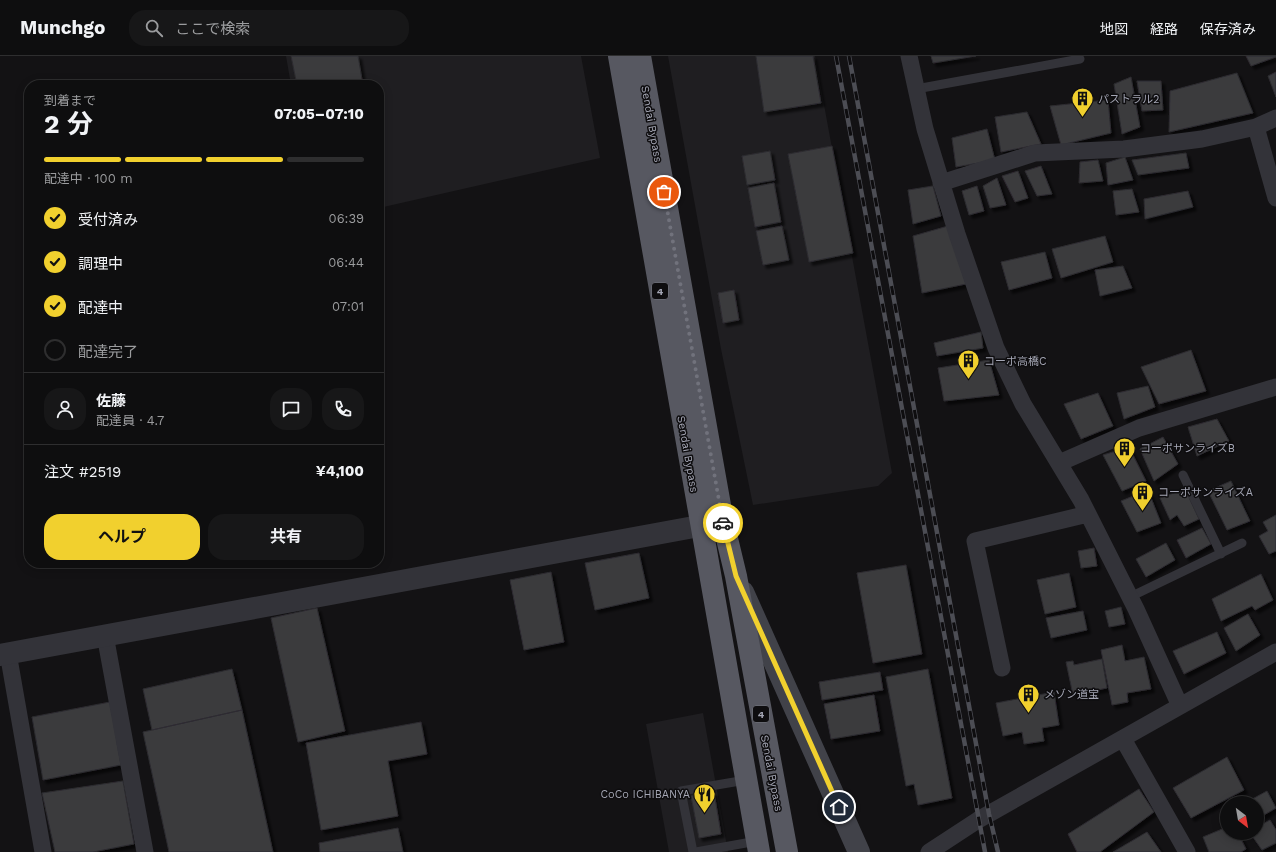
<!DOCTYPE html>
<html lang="ja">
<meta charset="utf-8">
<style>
body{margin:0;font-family:"Work Sans","Noto Sans JP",sans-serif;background:#171718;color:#f1f3f6;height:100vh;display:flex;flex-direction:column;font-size:15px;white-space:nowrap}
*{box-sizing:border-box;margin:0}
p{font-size:13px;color:#9b9c9e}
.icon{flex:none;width:22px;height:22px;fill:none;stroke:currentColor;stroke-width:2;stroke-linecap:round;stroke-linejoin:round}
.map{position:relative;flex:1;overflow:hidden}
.drawer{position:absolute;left:24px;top:24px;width:360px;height:488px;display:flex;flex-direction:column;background:#0e0e0f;border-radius:16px;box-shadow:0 2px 10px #0003,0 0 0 1px #2e2e2f}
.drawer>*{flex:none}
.needle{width:26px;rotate:149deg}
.fabs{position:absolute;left:1220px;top:740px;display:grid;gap:8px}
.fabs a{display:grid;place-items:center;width:44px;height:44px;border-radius:50%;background:#0e0e0f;box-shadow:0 2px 10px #0003,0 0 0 1px #2e2e2f;font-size:20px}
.pin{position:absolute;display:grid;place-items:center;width:34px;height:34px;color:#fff;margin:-17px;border:2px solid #fff;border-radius:50%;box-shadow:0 1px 4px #0007}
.courier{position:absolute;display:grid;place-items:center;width:40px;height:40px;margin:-20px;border:3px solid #f1d02e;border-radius:50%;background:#fff;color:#222;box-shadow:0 1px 5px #0007}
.head em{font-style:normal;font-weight:700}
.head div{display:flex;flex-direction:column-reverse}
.head{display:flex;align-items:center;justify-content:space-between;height:68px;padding:0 20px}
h1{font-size:26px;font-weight:700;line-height:30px}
.bar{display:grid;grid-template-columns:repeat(4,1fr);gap:6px 4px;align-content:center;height:48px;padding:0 20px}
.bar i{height:5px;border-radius:3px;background:#2e2e2f}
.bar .on{background:#f1d02e}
.bar p{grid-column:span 4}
.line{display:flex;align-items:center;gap:10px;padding:0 20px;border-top:1px solid #2e2e2f}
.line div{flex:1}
.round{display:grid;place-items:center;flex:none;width:42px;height:42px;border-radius:16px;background:#171718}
ol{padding:0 20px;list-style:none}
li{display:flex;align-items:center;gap:12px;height:44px}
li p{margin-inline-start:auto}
li .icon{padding:4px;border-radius:50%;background:#f1d02e;color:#111;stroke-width:4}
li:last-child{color:#9b9c9e}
li i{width:22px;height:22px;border:2px solid #2e2e2f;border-radius:50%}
.action{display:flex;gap:8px;margin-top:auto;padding:8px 20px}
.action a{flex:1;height:46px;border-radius:16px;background:#f1d02e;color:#111;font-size:16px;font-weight:700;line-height:46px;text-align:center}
.action a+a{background:#171718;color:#f1f3f6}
header{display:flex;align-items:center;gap:24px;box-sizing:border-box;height:56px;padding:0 20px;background:#0e0e0f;border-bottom:1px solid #2e2e2f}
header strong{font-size:19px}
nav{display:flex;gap:22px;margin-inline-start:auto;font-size:14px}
.search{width:280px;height:36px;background:#171718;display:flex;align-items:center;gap:10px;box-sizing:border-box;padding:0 14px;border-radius:16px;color:#9b9c9e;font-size:15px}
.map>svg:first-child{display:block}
.built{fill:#1f1e21}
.building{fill:#3a3a3e;stroke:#2d2c30;filter:url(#shadow)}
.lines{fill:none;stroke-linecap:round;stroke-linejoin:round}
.service{stroke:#333339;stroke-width:9}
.minor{stroke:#333339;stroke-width:17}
.tertiary{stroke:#333339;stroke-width:22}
.secondary{stroke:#414249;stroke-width:22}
.trunk{stroke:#575861;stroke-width:22}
.rail-casing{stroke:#4c4d54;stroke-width:4.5}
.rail{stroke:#0e0d0f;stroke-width:3;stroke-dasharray:9;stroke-linecap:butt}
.done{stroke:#71727c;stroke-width:4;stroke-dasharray:0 7.2}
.route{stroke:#f1d02e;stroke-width:5}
.labels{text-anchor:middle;stroke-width:3;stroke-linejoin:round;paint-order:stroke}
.shield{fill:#0e0d0f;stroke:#777882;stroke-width:1}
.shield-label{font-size:10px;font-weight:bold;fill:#a4a6b4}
.poi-label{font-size:11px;fill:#a4a6b4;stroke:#0e0d0f;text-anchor:start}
.street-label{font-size:11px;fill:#a4a6b4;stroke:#0e0d0f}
</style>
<header>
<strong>Munchgo</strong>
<div class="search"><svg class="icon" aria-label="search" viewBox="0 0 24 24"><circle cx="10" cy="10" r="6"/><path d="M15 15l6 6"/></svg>ここで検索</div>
<nav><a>地図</a><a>経路</a><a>保存済み</a></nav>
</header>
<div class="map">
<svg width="1276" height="796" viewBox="0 0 1276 796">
<defs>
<filter id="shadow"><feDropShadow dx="3.5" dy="3.5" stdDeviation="1" flood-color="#0009"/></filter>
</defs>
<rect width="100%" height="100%" fill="#131214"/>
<path class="built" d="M286,0H581L600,102L379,152V29H291Z
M668,0H815L892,417L878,430L753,449L721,293Z
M703,657L728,796H669L646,668Z"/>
<path class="building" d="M291,0H358L363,29H297Z
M756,0H813L821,47L764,56Z
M931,0H976L933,7Z
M1246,0H1276V1L1251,10Z
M1276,16V41L1268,20Z
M1237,17L1253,57L1169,76L1170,35Z
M1131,21L1140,71L1122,78L1114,28Z
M1137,25H1161L1163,54L1142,55Z
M1108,44L1111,77L1061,89L1050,50Z
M1027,56L1041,88L1001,96L995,61Z
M987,73L995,104L956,111L952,82Z
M832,90L853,197L809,206L788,98Z
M770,95L775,124L747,129L742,100Z
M1186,97L1189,112L1138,119L1132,104Z
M1125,101L1133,124L1108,129L1106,107Z
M1098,104L1103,125L1079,127L1080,106Z
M1041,110L1052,138L1037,140L1025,115Z
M1018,115L1028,142L1015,146L1002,120Z
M997,122L1006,149L990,152L983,130Z
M774,127L781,166L755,171L748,132Z
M933,130L941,160L913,168L908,134Z
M977,130L984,155L969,159L962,135Z
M1132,133L1139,156L1116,159L1113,135Z
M1188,135L1193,151L1145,163L1144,143Z
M782,170L789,204L763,209L756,175Z
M948,170L966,228L922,237L913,180Z
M1105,180L1113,206L1061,222L1052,193Z
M1045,196L1052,222L1009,234L1001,206Z
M1123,210L1132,232L1100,240L1095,214Z
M734,234L739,264L723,267L718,237Z
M981,276L983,292L937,300L934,287Z
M1191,294L1206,335L1159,348L1141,311Z
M989,304L999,339L944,345L938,312Z
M1148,330L1155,351L1124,363L1117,337Z
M1098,337L1113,370L1081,383L1064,348Z
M1217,363L1229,385L1197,400L1188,371Z
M1163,381L1178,408L1154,425L1140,393Z
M1129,391L1146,425L1122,435L1103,399Z
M1231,425L1250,465L1227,474L1208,435Z
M1185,433L1199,463L1184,470L1177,459L1170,464L1160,442Z
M1148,434L1161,467L1137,476L1121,445Z
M1276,459V495L1269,498L1259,480L1268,475L1263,466Z
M1202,472L1211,488L1186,502L1177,484Z
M1166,487L1175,504L1146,521L1136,503Z
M1094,492L1097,510L1081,512L1078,495Z
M639,497L649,542L595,554L585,507Z
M906,509L922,598L873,607L857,517Z
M551,516L564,586L524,594L510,524Z
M1069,517L1076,551L1045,558L1037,524Z
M1261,518L1273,544L1255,554L1252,550L1221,565L1212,543Z
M1121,551L1125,568L1109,571L1105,555Z
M317,552L345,675L298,686L271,562Z
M1083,555L1087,574L1051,582L1046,562Z
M1248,558L1260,579L1236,595L1224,572Z
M1217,576L1226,597L1184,618L1173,595Z
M1122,589L1125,605L1144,601L1151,633L1127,637L1128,646L1112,649L1101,594Z
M1102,603L1107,632L1073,639L1066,606L1073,605L1074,609Z
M232,613L242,654L152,674L143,633Z
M928,613L952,742L918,749L914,728L906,730L886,621Z
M880,616L883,634L822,644L819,626Z
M1054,636L1059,669L1042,672L1044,685L1024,688L1022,676L1003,680L996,647Z
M874,639L880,675L831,683L824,648Z
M110,646L121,709L43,724L32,661Z
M242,654L273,796H169L143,676Z
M421,666L427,698L388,705L398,760L321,774L306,687Z
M1227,701L1244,734L1191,762L1173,732Z
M123,725L134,788L93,796H55L42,737Z
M1139,733L1154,756L1100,796H1077L1068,778Z
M1267,735L1276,752L1257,763V747H1245Z
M714,736L721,778L699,782L691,740Z
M1270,764L1276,774V787L1262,794L1250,777H1257V771Z
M1227,771V777H1238L1246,793L1241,796H1209L1203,781Z
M398,772L403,796H320L319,787Z
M1147,776L1161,796H1113Z"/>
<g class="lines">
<path class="service" d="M916,33L1080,3
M1183,419L1221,498
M1130,541L1242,487
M693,796L681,735L746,724
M696,796L757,785"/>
<path class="minor" d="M909,0L925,73L957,178L996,292L1023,348L1081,444L1136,553L1180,650
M1256,71L1276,142
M941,127L1035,97L1124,93L1202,83L1256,71L1276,62
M1059,407L1139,372L1276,331
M105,579L145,796
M8,597L43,796
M1002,612L975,485L1088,458
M1123,683L1187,796
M929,796L978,764L1276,596"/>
<path class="tertiary" d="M0,599L721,466"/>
<path class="secondary" d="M743,536L859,796"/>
<path class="trunk" d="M619,0L759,796
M640,0L723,466L736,520L787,796"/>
<defs>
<path id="rail" d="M836,0L985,796
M849,0L989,758L998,796"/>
</defs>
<use href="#rail" class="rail-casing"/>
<use href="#rail" class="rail"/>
</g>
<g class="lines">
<path class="done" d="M664,136L723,467"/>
<path class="route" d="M723,467L736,520L839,751"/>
</g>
<defs>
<symbol id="building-pin" viewBox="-11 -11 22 30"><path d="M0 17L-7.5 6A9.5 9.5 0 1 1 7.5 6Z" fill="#f1d02e" stroke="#0e0d0f"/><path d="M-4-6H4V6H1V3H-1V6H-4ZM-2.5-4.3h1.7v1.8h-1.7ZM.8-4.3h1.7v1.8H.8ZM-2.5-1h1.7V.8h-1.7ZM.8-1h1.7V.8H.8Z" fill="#111"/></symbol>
<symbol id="restaurant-pin" viewBox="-11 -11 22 30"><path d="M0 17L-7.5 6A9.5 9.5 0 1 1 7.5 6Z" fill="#f1d02e" stroke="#0e0d0f"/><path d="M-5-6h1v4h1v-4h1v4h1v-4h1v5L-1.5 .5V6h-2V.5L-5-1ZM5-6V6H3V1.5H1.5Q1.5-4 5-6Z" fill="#111"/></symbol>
</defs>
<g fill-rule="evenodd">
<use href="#building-pin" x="1070" y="30" width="25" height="34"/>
<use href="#building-pin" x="956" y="292" width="25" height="34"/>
<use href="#building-pin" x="1112" y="380" width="25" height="34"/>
<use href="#building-pin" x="1130" y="424" width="25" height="34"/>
<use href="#building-pin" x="1016" y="626" width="25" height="34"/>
<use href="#restaurant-pin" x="692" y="726" width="25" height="34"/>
</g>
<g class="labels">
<g class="shield">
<rect x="652" y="227" width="16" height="16" rx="3"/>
<rect x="753" y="650" width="16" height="16" rx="3"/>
</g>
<g class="shield-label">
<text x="660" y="239">4</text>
<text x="761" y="662">4</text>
</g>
<g class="poi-label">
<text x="1098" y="47">パストラル2</text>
<text x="984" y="309">コーポ高橋C</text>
<text x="1140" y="396">コーポサンライズB</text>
<text x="1158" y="440">コーポサンライズA</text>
<text x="1044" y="642">メゾン道宝</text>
<text x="690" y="742" text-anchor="end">CoCo ICHIBANYA</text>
</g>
<g class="street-label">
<text transform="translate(652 68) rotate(80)" y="4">Sendai Bypass</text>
<text transform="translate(688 398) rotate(80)" y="4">Sendai Bypass</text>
<text transform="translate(772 717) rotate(79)" y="4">Sendai Bypass</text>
</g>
</g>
</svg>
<div class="fabs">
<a><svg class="needle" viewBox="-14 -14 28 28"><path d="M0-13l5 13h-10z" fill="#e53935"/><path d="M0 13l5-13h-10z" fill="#9b9c9e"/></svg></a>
</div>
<div class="pin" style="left:664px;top:136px;background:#ea580c"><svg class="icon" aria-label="bag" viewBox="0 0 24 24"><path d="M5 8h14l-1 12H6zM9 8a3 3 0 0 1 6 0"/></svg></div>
<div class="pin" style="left:839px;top:751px;background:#1f2937"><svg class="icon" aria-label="home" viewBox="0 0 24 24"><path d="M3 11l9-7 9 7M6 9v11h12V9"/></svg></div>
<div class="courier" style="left:723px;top:467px"><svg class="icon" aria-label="car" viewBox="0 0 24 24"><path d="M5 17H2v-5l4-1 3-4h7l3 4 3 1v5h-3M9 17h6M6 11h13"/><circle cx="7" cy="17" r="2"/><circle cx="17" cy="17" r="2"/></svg></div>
<section class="drawer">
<div class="head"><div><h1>2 分</h1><p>到着まで</p></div><em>07:05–07:10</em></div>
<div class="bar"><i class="on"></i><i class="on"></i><i class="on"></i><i></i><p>配達中 · 100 m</p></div>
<ol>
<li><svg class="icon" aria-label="check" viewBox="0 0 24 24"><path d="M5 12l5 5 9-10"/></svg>受付済み<p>06:39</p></li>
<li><svg class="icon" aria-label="check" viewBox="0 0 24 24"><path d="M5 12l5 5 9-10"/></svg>調理中<p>06:44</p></li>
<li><svg class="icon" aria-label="check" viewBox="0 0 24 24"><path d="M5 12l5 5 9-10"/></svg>配達中<p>07:01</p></li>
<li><i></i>配達完了</li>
</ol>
<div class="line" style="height:72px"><a class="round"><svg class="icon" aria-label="person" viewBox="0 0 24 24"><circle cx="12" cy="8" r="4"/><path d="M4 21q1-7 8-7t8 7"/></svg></a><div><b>佐藤</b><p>配達員 · 4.7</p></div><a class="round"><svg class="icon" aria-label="chat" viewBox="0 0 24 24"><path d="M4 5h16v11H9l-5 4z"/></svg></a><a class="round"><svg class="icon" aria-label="phone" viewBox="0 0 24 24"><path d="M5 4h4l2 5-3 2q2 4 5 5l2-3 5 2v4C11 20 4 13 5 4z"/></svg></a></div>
<div class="line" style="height:52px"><div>注文 #2519</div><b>¥4,100</b></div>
<div class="action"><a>ヘルプ</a><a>共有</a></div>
</section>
</div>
